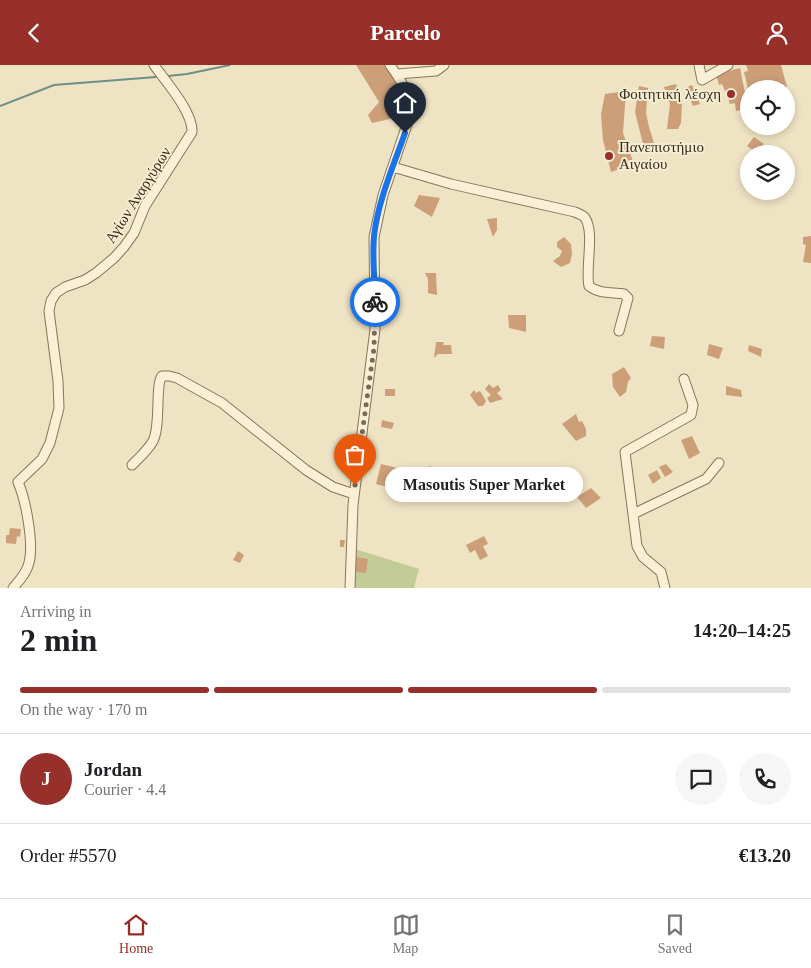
<!DOCTYPE html>
<meta charset="utf-8">
<style>
body{margin:0;font-family:"Times New Roman",serif;background:#f6f6f6;color:#202124;height:100vh;display:flex;flex-direction:column;font-size:19px;white-space:nowrap}
*{box-sizing:border-box;margin:0}
p{font-size:16px;color:#757577}
.icon{flex:none;width:28px;height:28px;fill:none;stroke:currentColor;stroke-width:2;stroke-linecap:round;stroke-linejoin:round}
.map{position:relative;height:523px;overflow:hidden}
.details{display:flex;flex-direction:column;background:#fff;flex:1}
.details>*{flex:none}
.controls{position:absolute;left:740px;top:15px;display:grid;gap:10px}
.controls a{display:grid;place-items:center;width:55px;height:55px;border-radius:50%;background:#fff;box-shadow:0 2px 8px #0003;font-size:25px}
.pin{position:absolute;display:grid;place-items:center;width:42px;height:42px;color:#fff;margin:-51px -21px;border-radius:50% 50% 50% 0;rotate:-45deg;box-shadow:0 0 5px #0007}
.pin .icon{rotate:45deg}
.courier{position:absolute;display:grid;place-items:center;width:50px;height:50px;margin:-25px;border:4px solid #1a73e8;border-radius:50%;background:#fff;color:#222;box-shadow:0 1px 6px #0007}
.bubble{position:absolute;height:35px;border-radius:18px;background:#fff;box-shadow:0 2px 8px #0003;font-size:16px;font-weight:600;line-height:35px;text-align:center}
.overview em{font-style:normal;font-weight:600}
.overview div{display:flex;flex-direction:column-reverse}
.overview{display:flex;align-items:center;justify-content:space-between;height:85px;padding:0 20px}
h1{font-size:32px;font-weight:600;line-height:38px}
.bar{display:grid;grid-template-columns:repeat(4,1fr);gap:8px 5px;align-content:center;height:60px;padding:0 20px}
.bar i{height:6px;border-radius:4px;background:#e0e0e0}
.bar .selected{background:#972f2a}
.bar p{grid-column:span 4}
.line{display:flex;align-items:center;gap:12px;padding:0 20px;border-top:1px solid #e0e0e0}
.line div{flex:1}
.round{display:grid;place-items:center;flex:none;width:52px;height:52px;border-radius:26px;background:#f6f6f6}
header{display:flex;justify-content:space-between;align-items:center;height:65px;padding:0 20px;background:#972f2a;color:#fff;font-size:22px;font-weight:600}
.dock{display:flex;justify-content:space-around;align-items:center;height:70px;border-top:1px solid #e0e0e0;background:#fff;font-size:14px;color:#757577}
.dock a{display:grid;justify-items:center;gap:2px}
.dock .selected{color:#972f2a}
.map>svg:first-child{display:block}
.green{fill:#c3cc97}
.lines{fill:none;stroke-linecap:round;stroke-linejoin:round}
.stream{stroke:#6c8f88;stroke-width:2}
.building{fill:#cc9f79}
.minor-casing{stroke:#88755a;stroke-width:11}
.minor{stroke:#f9f0d6;stroke-width:9}
.done{stroke:#786c58;stroke-width:5;stroke-dasharray:0 9}
.route{stroke:#1a73e8;stroke-width:6}
.poi-dot{fill:#972f2a;stroke:#f5edd2;stroke-width:2}
.labels{text-anchor:middle;stroke-width:4;stroke-linejoin:round;paint-order:stroke}
.poi-label{font-size:15px;fill:#382c1e;stroke:#f5edd2;text-anchor:end}
.street-label{font-size:15px;fill:#382c1e;stroke:#f5edd2}
</style>
<header><svg class="icon" aria-label="back" viewBox="0 0 24 24"><path d="M15 5l-7 7 7 7"/></svg>Parcelo<svg class="icon" aria-label="person" viewBox="0 0 24 24"><circle cx="12" cy="8" r="4"/><path d="M4 21q1-7 8-7t8 7"/></svg></header>
<div class="map">
<svg width="811" height="523" viewBox="0 0 811 523">
<rect width="100%" height="100%" fill="#eee3c3"/>
<path class="green" d="M355,484L419,504L414,523H354Z"/>
<g class="lines">
<path class="stream" d="M168,11L187,9L230,0
M0,41L54,20L156,12"/>
</g>
<path class="building" d="M356,0H388L393,5L403,51L372,58L368,50L379,37Z
M746,0H781L787,22L748,24L744,7L748,6Z
M740,3L748,43L736,46L735,38L730,39L726,26H725L722,19L719,20L716,9Z
M676,19L682,38L681,58L678,64H667L670,39L664,22Z
M692,20L700,39L693,41L685,23Z
M639,21L648,23L646,48L649,62L654,78L644,83L635,47Z
M626,26L623,68L634,99L611,107L603,75L601,49L605,29Z
M754,72L764,79L757,88L747,81Z
M419,130L440,133L432,152L414,141Z
M497,153V165L493,172L487,154Z
M811,171V198L803,197L806,180L803,179V172Z
M564,172L571,179L572,189L570,198L561,202L553,196L560,191L562,186L557,182V177Z
M425,208H436L437,230L428,228V214Z
M508,250H526V267L509,263Z
M652,271L665,272L664,284L650,281Z
M436,277H444L443,280H451L452,289H438L434,293Z
M709,279L723,283L719,294L707,290Z
M749,280L762,284L761,292L748,286Z
M624,302L631,313L628,317L626,327L620,332L613,322L612,309Z
M489,319L493,323L498,320L501,325L497,328L503,334L490,338L487,333L491,330L485,324Z
M726,321L741,325L742,332L726,330Z
M385,324H395V331H385Z
M474,325L476,328L480,326L486,336L483,341H478L470,330Z
M576,349L579,357L582,356L586,364V371L576,376L562,359Z
M382,355L394,358L392,364L381,362Z
M692,371L700,388L689,394L681,375Z
M381,399L405,405L402,426L376,419Z
M666,399L673,407L665,412L659,402Z
M429,401L437,404L435,413L428,411Z
M657,405L661,413L653,419L648,410Z
M591,423L601,433L586,443L577,432Z
M10,463L21,464L20,472L17,471L16,479L6,478V470H9Z
M484,471L488,479L483,481L488,491L480,495L475,485L470,488L466,480Z
M340,475H345L344,482H340Z
M238,486L244,490L240,498L233,495Z
M356,492L368,494L366,508L355,507Z"/>
<g class="lines">
<defs>
<path id="minor" d="M699,0L702,15L728,0
M397,9L436,6L444,0
M393,102L451,119L575,147C579,149 583,150 585,153C595,167 585,204 589,221C598,229 613,227 624,229L628,233L619,266
M132,400C139,393 148,385 153,376C161,361 155,319 162,311H169L177,313L222,338L306,405L333,422L354,429
M633,449L706,414L719,398
M13,523C19,516 25,510 28,501C35,482 26,436 18,417L42,394L50,378L59,343L58,316L49,246L51,236L56,228L65,222L85,215L96,208L114,193L124,182L134,168L145,141L192,67C193,47 166,17 154,0
M350,523L353,440L375,264L374,172L383,130L411,48C411,30 400,14 390,0
M665,523L661,507L643,492L637,481L625,387L691,350L693,340L684,314"/>
</defs>
<use href="#minor" class="minor-casing"/>
<use href="#minor" class="minor"/>
</g>
<g class="lines">
<path class="done" d="M355,420L374,283L375,237"/>
<path class="route" d="M375,237C375,215 372,193 374,171C378,136 393,102 405,68"/>
</g>
<g class="poi-dot">
<circle cx="731" cy="29" r="5"/>
<circle cx="609" cy="91" r="5"/>
</g>
<g class="labels">
<g class="poi-label">
<text x="721" y="34">Φοιτητική λέσχη</text>
<text x="619" y="87" text-anchor="start">Πανεπιστήμιο<tspan x="619" dy="17">Αιγαίου</tspan></text>
</g>
<g class="street-label">
<text transform="translate(138 130) rotate(-58)" y="5">Αγίων Αναργύρων</text>
</g>
</g>
</svg>
<div class="controls">
<a><svg class="icon" aria-label="locate" viewBox="0 0 24 24"><circle cx="12" cy="12" r="6"/><path d="M12 2v4M12 18v4M2 12h4M18 12h4"/></svg></a>
<a><svg class="icon" aria-label="layers" viewBox="0 0 24 24"><path d="M12 4l9 5-9 5-9-5zM3 14l9 5 9-5"/></svg></a>
</div>
<div class="pin" style="left:355px;top:420px;background:#ea580c"><svg class="icon" aria-label="bag" viewBox="0 0 24 24"><path d="M5 8h14l-1 12H6zM9 8a3 3 0 0 1 6 0"/></svg></div>
<div class="pin" style="left:405px;top:68px;background:#1f2937"><svg class="icon" aria-label="home" viewBox="0 0 24 24"><path d="M3 11l9-7 9 7M6 9v11h12V9"/></svg></div>
<div class="courier" style="left:375px;top:237px"><svg class="icon" aria-label="bike" viewBox="0 0 24 24"><circle cx="6" cy="16" r="4"/><circle cx="18" cy="16" r="4"/><path d="M6 16l4-8h5l3 8M10 8l3 8H6M13 5h3"/></svg></div>
<div class="bubble" style="left:385px;top:402px;width:198px">Masoutis Super Market</div>
</div>
<section class="details">
<div class="overview"><div><h1>2 min</h1><p>Arriving in</p></div><em>14:20–14:25</em></div>
<div class="bar"><i class="selected"></i><i class="selected"></i><i class="selected"></i><i></i><p>On the way · 170 m</p></div>
<div class="line" style="height:90px"><b class="round" style="background:#972f2a;color:#fff">J</b><div><b>Jordan</b><p>Courier · 4.4</p></div><a class="round"><svg class="icon" aria-label="chat" viewBox="0 0 24 24"><path d="M4 5h16v11H9l-5 4z"/></svg></a><a class="round"><svg class="icon" aria-label="phone" viewBox="0 0 24 24"><path d="M5 4h4l2 5-3 2q2 4 5 5l2-3 5 2v4C11 20 4 13 5 4z"/></svg></a></div>
<div class="line" style="height:65px"><div>Order #5570</div><b>€13.20</b></div>
</section>
<nav class="dock">
<a class="selected"><svg class="icon" aria-label="home" viewBox="0 0 24 24"><path d="M3 11l9-7 9 7M6 9v11h12V9"/></svg>Home</a>
<a><svg class="icon" aria-label="map" viewBox="0 0 24 24"><path d="M3 6l6-2 6 2 6-2v14l-6 2-6-2-6 2zM9 4v14M15 6v14"/></svg>Map</a>
<a><svg class="icon" aria-label="saved" viewBox="0 0 24 24"><path d="M7 4h10v16l-5-4-5 4z"/></svg>Saved</a>
</nav>
